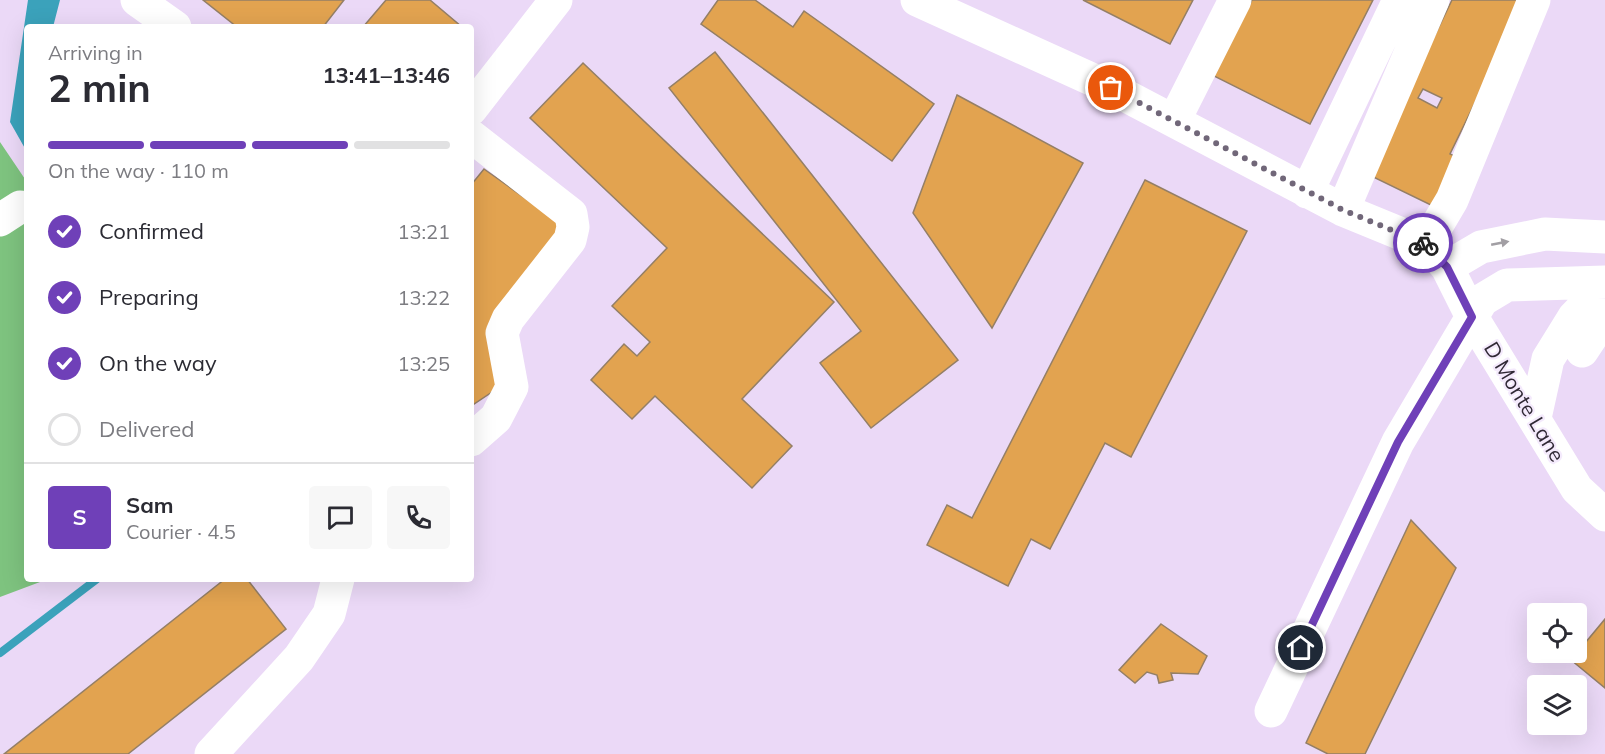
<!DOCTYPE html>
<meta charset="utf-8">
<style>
body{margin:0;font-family:Mulish,sans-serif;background:#f7f7f7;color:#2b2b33;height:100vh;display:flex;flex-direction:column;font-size:22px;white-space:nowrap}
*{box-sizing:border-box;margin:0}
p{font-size:20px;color:#7c7c81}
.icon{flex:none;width:33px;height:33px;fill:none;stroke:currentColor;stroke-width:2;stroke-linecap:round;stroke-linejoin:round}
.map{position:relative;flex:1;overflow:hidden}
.sheet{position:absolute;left:24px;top:24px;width:450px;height:558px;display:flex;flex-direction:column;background:#fff;border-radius:6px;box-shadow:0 6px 24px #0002}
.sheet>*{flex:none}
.controls{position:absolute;left:1527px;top:603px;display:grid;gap:12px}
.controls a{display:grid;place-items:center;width:60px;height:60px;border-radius:6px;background:#fff;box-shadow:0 6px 24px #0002;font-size:30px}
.pin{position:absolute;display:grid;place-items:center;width:51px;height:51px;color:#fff;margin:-26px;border:3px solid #fff;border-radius:50%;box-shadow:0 2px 6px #0007}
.courier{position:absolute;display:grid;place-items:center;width:60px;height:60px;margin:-30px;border:4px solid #6f40b8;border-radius:50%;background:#fff;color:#222;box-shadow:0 2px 8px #0007}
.summary em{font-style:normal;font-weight:700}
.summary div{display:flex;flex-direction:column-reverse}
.summary{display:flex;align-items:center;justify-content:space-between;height:102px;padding:0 24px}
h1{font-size:39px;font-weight:700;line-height:45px}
.bar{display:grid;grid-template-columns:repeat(4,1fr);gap:9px 6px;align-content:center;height:72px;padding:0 24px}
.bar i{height:8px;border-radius:4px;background:#e1e1e2}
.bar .selected{background:#6f40b8}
.bar p{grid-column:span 4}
.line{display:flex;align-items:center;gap:15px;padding:0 24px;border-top:2px solid #e1e1e2}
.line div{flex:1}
.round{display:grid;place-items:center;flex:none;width:63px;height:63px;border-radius:6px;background:#f7f7f7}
ol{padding:0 24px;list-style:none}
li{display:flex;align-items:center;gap:18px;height:66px}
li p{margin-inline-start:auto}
li .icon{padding:6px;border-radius:50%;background:#6f40b8;color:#fff;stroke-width:4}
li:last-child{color:#7c7c81}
li i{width:33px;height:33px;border:3px solid #e1e1e2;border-radius:50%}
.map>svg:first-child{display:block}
.green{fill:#7ec37f}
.water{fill:#3ba2bb}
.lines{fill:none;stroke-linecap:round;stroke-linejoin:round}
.stream{stroke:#3ba2bb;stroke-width:8}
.building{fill:#e2a350;stroke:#947f66;stroke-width:1.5;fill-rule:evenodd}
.minor{stroke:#fff;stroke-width:33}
.major{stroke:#fff;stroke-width:33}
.oneway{fill:#a29fa4}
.done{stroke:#716779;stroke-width:6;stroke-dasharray:0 10.8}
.route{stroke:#6f40b8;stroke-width:8}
.labels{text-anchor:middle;stroke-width:4.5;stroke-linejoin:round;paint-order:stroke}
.street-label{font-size:21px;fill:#302935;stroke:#f4eafc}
</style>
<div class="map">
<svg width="1605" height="754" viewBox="0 0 1605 754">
<rect width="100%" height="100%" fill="#ebd9f7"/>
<path class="green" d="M0,142L27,182V579H48L0,597Z"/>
<path class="water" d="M28,0H60L53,27H27V152L10,122Z"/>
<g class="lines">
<path class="stream" d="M0,653L97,579"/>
</g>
<path class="building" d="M203,0H344L323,27H237Z
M386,0H430L462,27H363Z
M718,0H755L793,27L804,11L934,104L892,161L701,24Z
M1083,0H1193L1170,44Z
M1252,0H1373L1310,124L1214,76Z
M1452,0H1529L1509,33L1450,154L1459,158L1435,207L1367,174ZM1423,89L1442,98L1437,108L1418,98Z
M715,52L958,360L871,428L820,363L861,331L669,88Z
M583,63L834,302L742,399L792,446L752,488L655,396L632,419L591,380L624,344L637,356L650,342L612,306L667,248L530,118Z
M957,95L1083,163L992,328L913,213Z
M484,169L563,225L490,327L504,384L471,406V185Z
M1145,180L1247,231L1131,457L1105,443L1050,549L1031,539L1008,586L927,545L947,505L972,518Z
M1411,520L1456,568L1365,754H1328L1306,743Z
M225,579H247L286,629L128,754H4Z
M1605,619V688L1571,660Z
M1161,624L1207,656L1198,674L1171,673L1173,680L1159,683L1157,675L1147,672L1135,683L1119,670Z"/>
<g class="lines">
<path class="minor" d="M137,0L175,27
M917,0L1111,88L1343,210L1426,244L1447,267L1472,317L1577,489L1605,515
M1174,121L1235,0
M471,136L571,214L573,227L570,240L508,319L502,333L512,387L496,418L471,440
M1307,192L1399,0
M1343,210L1433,0
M0,220L20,207
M1426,244L1452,200L1534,0
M1447,267L1481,247L1545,234L1605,237
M1582,351L1592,336L1605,323
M1535,418L1548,359L1574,317L1605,285
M1271,711L1398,442L1482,300L1507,285L1605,282"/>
<path class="major" d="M471,109L556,0
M211,754L299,658L329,614L338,579"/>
</g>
<defs><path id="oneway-solid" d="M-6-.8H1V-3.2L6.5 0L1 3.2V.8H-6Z" transform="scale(1.5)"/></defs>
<use class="oneway" href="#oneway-solid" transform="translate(1500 243) rotate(-11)"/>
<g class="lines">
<path class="done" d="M1111,88L1343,210L1423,243"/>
<path class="route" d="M1301,648L1398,442L1472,317L1447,267L1423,243"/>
</g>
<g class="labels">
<g class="street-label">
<text transform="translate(1524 402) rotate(59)" y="7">D Monte Lane</text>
</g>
</g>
</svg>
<div class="controls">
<a><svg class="icon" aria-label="locate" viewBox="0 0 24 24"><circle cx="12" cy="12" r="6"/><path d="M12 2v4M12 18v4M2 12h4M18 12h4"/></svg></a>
<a><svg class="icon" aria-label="layers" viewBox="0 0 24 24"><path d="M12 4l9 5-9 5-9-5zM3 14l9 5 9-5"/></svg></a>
</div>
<div class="pin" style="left:1111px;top:88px;background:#ea580c"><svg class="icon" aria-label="bag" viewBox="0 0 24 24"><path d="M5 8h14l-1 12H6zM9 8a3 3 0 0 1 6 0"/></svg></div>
<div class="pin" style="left:1301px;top:648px;background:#1f2937"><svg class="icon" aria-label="home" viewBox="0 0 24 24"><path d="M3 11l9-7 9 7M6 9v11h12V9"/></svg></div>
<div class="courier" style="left:1423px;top:243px"><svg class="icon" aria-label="bike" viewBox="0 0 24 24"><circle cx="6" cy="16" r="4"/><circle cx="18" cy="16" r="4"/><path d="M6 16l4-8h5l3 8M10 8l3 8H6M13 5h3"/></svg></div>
<section class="sheet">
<div class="summary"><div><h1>2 min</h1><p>Arriving in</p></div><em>13:41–13:46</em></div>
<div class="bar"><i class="selected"></i><i class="selected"></i><i class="selected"></i><i></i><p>On the way · 110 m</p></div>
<ol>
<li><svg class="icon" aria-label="check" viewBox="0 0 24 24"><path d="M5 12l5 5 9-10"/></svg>Confirmed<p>13:21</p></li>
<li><svg class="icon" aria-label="check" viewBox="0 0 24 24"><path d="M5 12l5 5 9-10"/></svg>Preparing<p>13:22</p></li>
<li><svg class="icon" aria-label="check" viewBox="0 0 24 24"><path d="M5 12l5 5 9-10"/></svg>On the way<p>13:25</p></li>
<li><i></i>Delivered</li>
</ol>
<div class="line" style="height:108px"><b class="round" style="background:#6f40b8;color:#fff">S</b><div><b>Sam</b><p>Courier · 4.5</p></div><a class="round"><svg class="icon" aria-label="chat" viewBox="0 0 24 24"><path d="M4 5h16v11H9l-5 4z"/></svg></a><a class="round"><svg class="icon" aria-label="phone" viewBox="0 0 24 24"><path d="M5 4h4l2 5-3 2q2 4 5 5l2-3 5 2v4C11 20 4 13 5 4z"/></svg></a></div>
</section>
</div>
